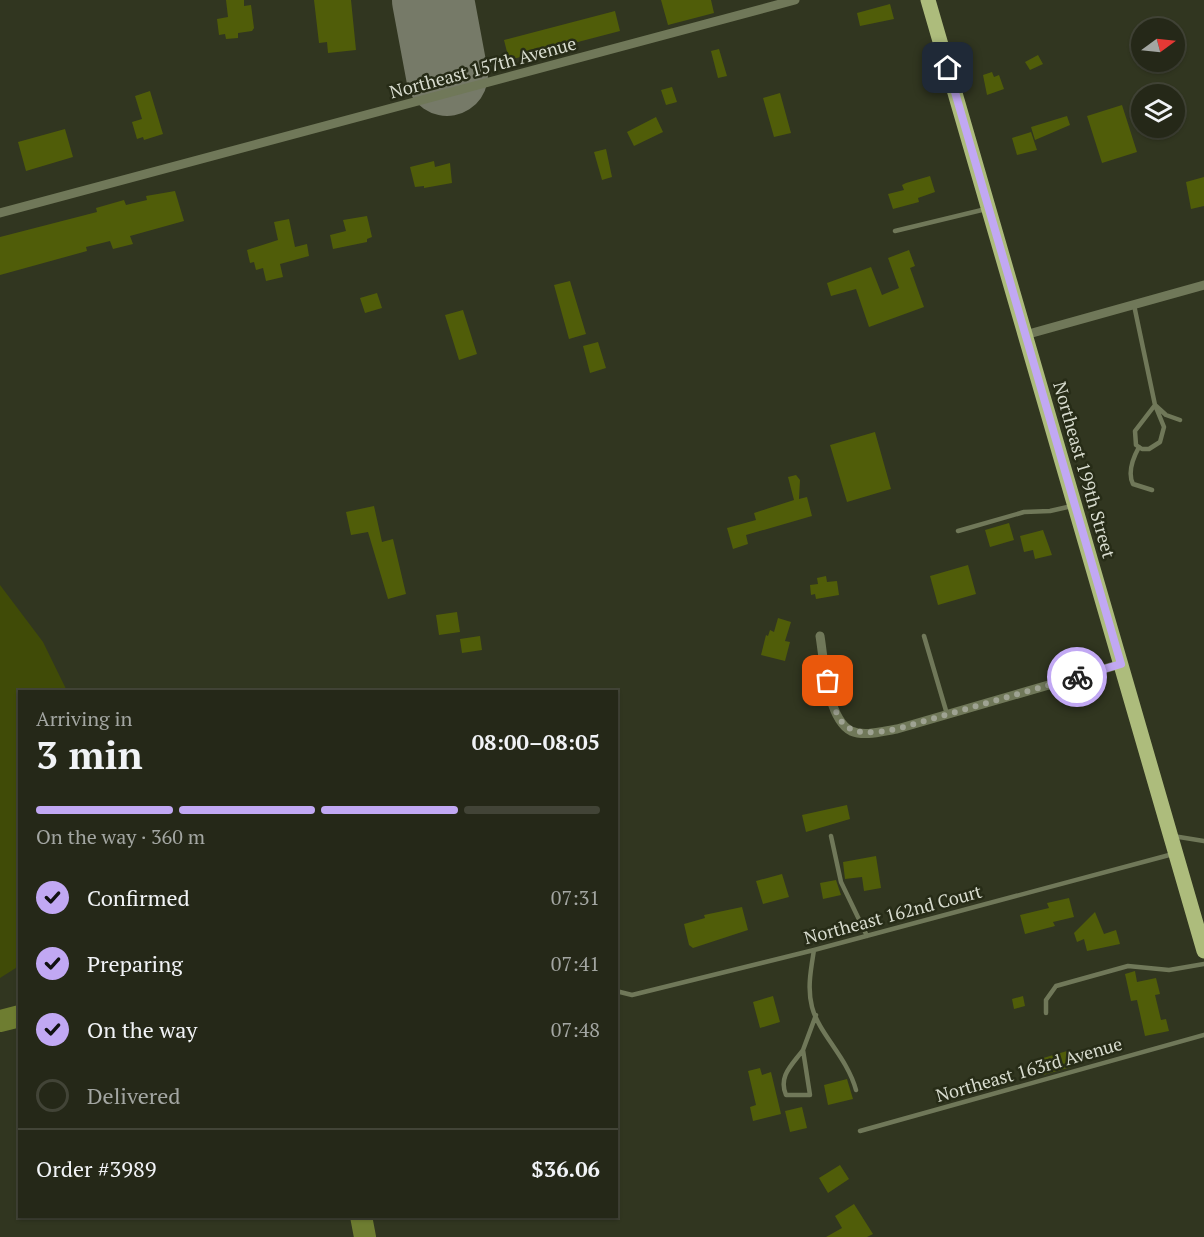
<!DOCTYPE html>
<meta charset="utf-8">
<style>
body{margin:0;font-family:"PT Serif",serif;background:#2d3021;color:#f1f3f6;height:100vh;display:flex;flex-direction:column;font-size:22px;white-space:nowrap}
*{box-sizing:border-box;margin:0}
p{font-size:20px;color:#a3a6a2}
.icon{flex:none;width:33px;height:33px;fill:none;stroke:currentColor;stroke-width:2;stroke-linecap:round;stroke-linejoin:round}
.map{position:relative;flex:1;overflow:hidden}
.drawer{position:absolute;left:18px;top:690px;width:600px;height:528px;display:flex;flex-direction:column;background:#252818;border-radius:0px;box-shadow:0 2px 4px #0004,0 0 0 2px #424437}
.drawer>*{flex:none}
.needle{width:39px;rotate:75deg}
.buttons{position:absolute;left:1131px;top:18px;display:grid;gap:12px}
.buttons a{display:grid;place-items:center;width:54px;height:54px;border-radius:50%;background:#252818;box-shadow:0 2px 4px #0004,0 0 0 2px #424437;font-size:30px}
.pin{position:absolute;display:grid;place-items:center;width:51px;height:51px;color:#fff;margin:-26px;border-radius:12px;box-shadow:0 3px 9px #0006}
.courier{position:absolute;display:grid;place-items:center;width:60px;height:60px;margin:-30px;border:4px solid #c1a8f3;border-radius:50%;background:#fff;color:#222;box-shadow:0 2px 8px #0007}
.headline em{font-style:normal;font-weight:700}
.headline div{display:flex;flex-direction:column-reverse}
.headline{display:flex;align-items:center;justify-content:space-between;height:102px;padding:0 18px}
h1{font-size:39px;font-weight:700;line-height:45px}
.bar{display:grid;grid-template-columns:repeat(4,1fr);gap:9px 6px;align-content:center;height:72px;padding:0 18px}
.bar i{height:8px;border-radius:4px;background:#424437}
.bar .active{background:#c1a8f3}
.bar p{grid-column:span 4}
.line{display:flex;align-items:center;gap:15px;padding:0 18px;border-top:2px solid #424437}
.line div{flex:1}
ol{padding:0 18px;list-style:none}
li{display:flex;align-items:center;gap:18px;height:66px}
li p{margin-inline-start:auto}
li .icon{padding:6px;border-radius:50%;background:#c1a8f3;color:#111;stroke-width:4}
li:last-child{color:#a3a6a2}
li i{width:33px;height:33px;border:3px solid #424437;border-radius:50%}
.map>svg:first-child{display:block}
.green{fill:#404b07}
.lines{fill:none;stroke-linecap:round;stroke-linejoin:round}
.river{stroke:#6e7d31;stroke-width:22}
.runway{stroke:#767a68;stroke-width:82}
.building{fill:#505d09}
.lane{stroke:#707859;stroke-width:4.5}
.street{stroke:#707859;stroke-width:9}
.primary{stroke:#adbc7c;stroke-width:15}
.done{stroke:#9ea292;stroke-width:6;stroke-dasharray:0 10.8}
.route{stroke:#c1a8f3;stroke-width:8}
.labels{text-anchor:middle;stroke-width:5;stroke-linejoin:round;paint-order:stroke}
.street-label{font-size:18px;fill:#d8dccf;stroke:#272c17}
</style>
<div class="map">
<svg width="1204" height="1237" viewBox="0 0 1204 1237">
<rect width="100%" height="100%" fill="#313620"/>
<path class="green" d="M0,585L43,642L67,691L20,692L19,966L0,978Z"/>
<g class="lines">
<path class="river" d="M0,1021L20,1016
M361,1216L365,1237"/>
<path class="runway" d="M433,0L447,75"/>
</g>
<path class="building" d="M226,0H244V6L251,5L254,28L252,31L238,33V38L226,39L225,34L219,35L217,19L228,17Z
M314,0H351L356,50L328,53L327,42L319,43Z
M661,0H711L714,13L668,25Z
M890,4L894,19L860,26L857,13Z
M615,11L620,31L509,60L504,40Z
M719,49L727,76L718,78L711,51Z
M1038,55L1043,64L1030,70L1025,62Z
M992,72L994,77L999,75L1004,89L987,95L983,75Z
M672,87L677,102L666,105L661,90Z
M150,91L163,134L144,140L143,137L137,139L132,122L142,119L135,96Z
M780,93L791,133L774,137L763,98Z
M1122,105L1137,152L1102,163L1087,116Z
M1067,116L1070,125L1035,140L1031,127Z
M656,117L663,132L634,146L627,132Z
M65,129L73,157L26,171L18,142Z
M1031,132L1037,150L1017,155L1012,138Z
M606,149L612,177L602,180L594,152Z
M434,161L435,167L450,163L452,183L424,188V186L415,187L410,167Z
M930,176L935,192L918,198L919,202L893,209L888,194L904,190L902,185L906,183Z
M1204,177V206L1191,209L1186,182Z
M175,191L184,221L130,236L133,244L113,249L110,241L86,247L87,251L0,275V237L97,212L96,208L124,200L126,205L147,200L146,196Z
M367,216L372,237L367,239V242L333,249L330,235L346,231L343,220Z
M289,219L295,247L307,244L309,256L280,264L283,277L266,281L263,268L256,270L254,262L250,263L247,250L278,240L274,222Z
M909,250L915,266L910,268L924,307L869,327L856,289L831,296L827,283L871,267L882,295L899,288L888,258Z
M570,281L586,334L569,339L554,285Z
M377,293L382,308L365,313L360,298Z
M463,310L477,354L459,360L445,315Z
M598,342L606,368L590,373L583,346Z
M875,432L891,489L847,502L830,445Z
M796,475L800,480L799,499L807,497L812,516L746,535L748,544L733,549L727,528L756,520L754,513L794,500L788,477Z
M374,506L382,542L393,539L406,594L388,599L368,532L351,535L346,512Z
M1009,523L1014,540L990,547L985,530Z
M1043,530L1052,555L1035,559L1033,550L1024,552L1020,536Z
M968,565L976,594L938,605L930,576Z
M826,576L827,582L837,581L839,595L816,599L815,594L811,595L810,585L818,584L817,578Z
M457,612L460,632L439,635L436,615Z
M778,618L791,622L785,641L790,642L785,661L761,655L766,635L768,636L770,630L774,632Z
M480,636L482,650L462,653L460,639Z
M847,805L850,819L806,832L802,815Z
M876,856L881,888L864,891L862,877L845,879L843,862Z
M782,874L789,897L763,904L756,881Z
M836,880L841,895L823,899L820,883Z
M1069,898L1074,917L1053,922L1055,926L1025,934L1020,915L1049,908L1047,903Z
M742,907L748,930L693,948L689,945L684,924L705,918L704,915Z
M1095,912L1104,934L1116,930L1120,944L1087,951L1084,939L1077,942L1074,933Z
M1135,971L1137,982L1156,978L1160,994L1155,995L1161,1020L1166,1019L1169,1031L1145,1036L1137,1000L1131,1001L1125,974Z
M773,996L780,1022L760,1028L753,1002Z
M1023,996L1025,1006L1014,1009L1012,999Z
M1067,1051L1071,1067L1043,1075L1042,1070L1036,1072L1033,1061Z
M760,1068L762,1075L771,1072L781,1114L753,1121L750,1107L756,1105L748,1071Z
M847,1079L853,1099L828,1105L824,1085Z
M802,1107L807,1128L790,1132L785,1111Z
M840,1165L849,1179L828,1193L819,1178Z
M854,1204L873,1234L867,1237H826L842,1228L835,1216Z"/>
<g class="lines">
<path class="lane" d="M895,231L986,209
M1134,305L1155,405L1164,427L1160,442L1149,449H1142L1136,445L1135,431L1155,405L1166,415L1180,420
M1139,447C1133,458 1127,472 1133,484L1152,490
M958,531L1024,512L1050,511L1072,506
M924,636L947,714
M831,836L841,882L867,936
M1173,836L1204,841
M814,950C811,969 807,988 812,1007C819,1034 847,1057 856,1090
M616,991L632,995L814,950L1173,854
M1046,1013V1000L1056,986L1128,966L1169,970L1204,964
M803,1050C792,1065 778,1076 786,1095H810L803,1050L816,1015
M860,1131L1204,1035"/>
<path class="street" d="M0,213L795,0
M1025,335L1204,285
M820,636C824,660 827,719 851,731C865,737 883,731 897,729L1121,664"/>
<path class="primary" d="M928,0L1204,951"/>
</g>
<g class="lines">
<path class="done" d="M828,681C837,731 848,738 897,729L1077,677"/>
<path class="route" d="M948,68L1121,664L1077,677"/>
</g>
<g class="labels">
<g class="street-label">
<text transform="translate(483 68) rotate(-15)" y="6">Northeast 157th Avenue</text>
<text transform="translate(1084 470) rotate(74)" y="6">Northeast 199th Street</text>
<text transform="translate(893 915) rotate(-15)" y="6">Northeast 162nd Court</text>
<text transform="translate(1029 1070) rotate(-16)" y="6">Northeast 163rd Avenue</text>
</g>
</g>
</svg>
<div class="buttons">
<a><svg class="needle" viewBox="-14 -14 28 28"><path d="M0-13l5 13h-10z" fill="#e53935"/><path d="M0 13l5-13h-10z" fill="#a3a6a2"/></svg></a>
<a><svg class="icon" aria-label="layers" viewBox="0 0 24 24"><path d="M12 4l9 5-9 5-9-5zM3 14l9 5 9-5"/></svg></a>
</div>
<div class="pin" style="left:828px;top:681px;background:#ea580c"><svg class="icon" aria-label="bag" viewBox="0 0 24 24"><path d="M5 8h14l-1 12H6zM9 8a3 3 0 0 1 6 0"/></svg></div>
<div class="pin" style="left:948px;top:68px;background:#1f2937"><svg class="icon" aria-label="home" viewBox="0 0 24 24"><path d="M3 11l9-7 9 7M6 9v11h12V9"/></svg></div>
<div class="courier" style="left:1077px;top:677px"><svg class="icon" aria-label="bike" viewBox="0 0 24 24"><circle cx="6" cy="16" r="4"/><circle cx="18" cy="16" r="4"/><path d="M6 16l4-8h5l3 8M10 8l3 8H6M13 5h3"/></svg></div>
<section class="drawer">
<div class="headline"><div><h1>3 min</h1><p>Arriving in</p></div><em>08:00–08:05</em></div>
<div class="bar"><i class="active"></i><i class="active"></i><i class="active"></i><i></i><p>On the way · 360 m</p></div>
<ol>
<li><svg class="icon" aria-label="check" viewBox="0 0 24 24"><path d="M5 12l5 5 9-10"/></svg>Confirmed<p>07:31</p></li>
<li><svg class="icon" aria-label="check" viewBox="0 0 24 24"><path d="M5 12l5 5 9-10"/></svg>Preparing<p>07:41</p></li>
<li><svg class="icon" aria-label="check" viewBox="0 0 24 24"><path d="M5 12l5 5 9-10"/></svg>On the way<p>07:48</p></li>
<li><i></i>Delivered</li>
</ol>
<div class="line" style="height:78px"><div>Order #3989</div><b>$36.06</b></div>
</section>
</div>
